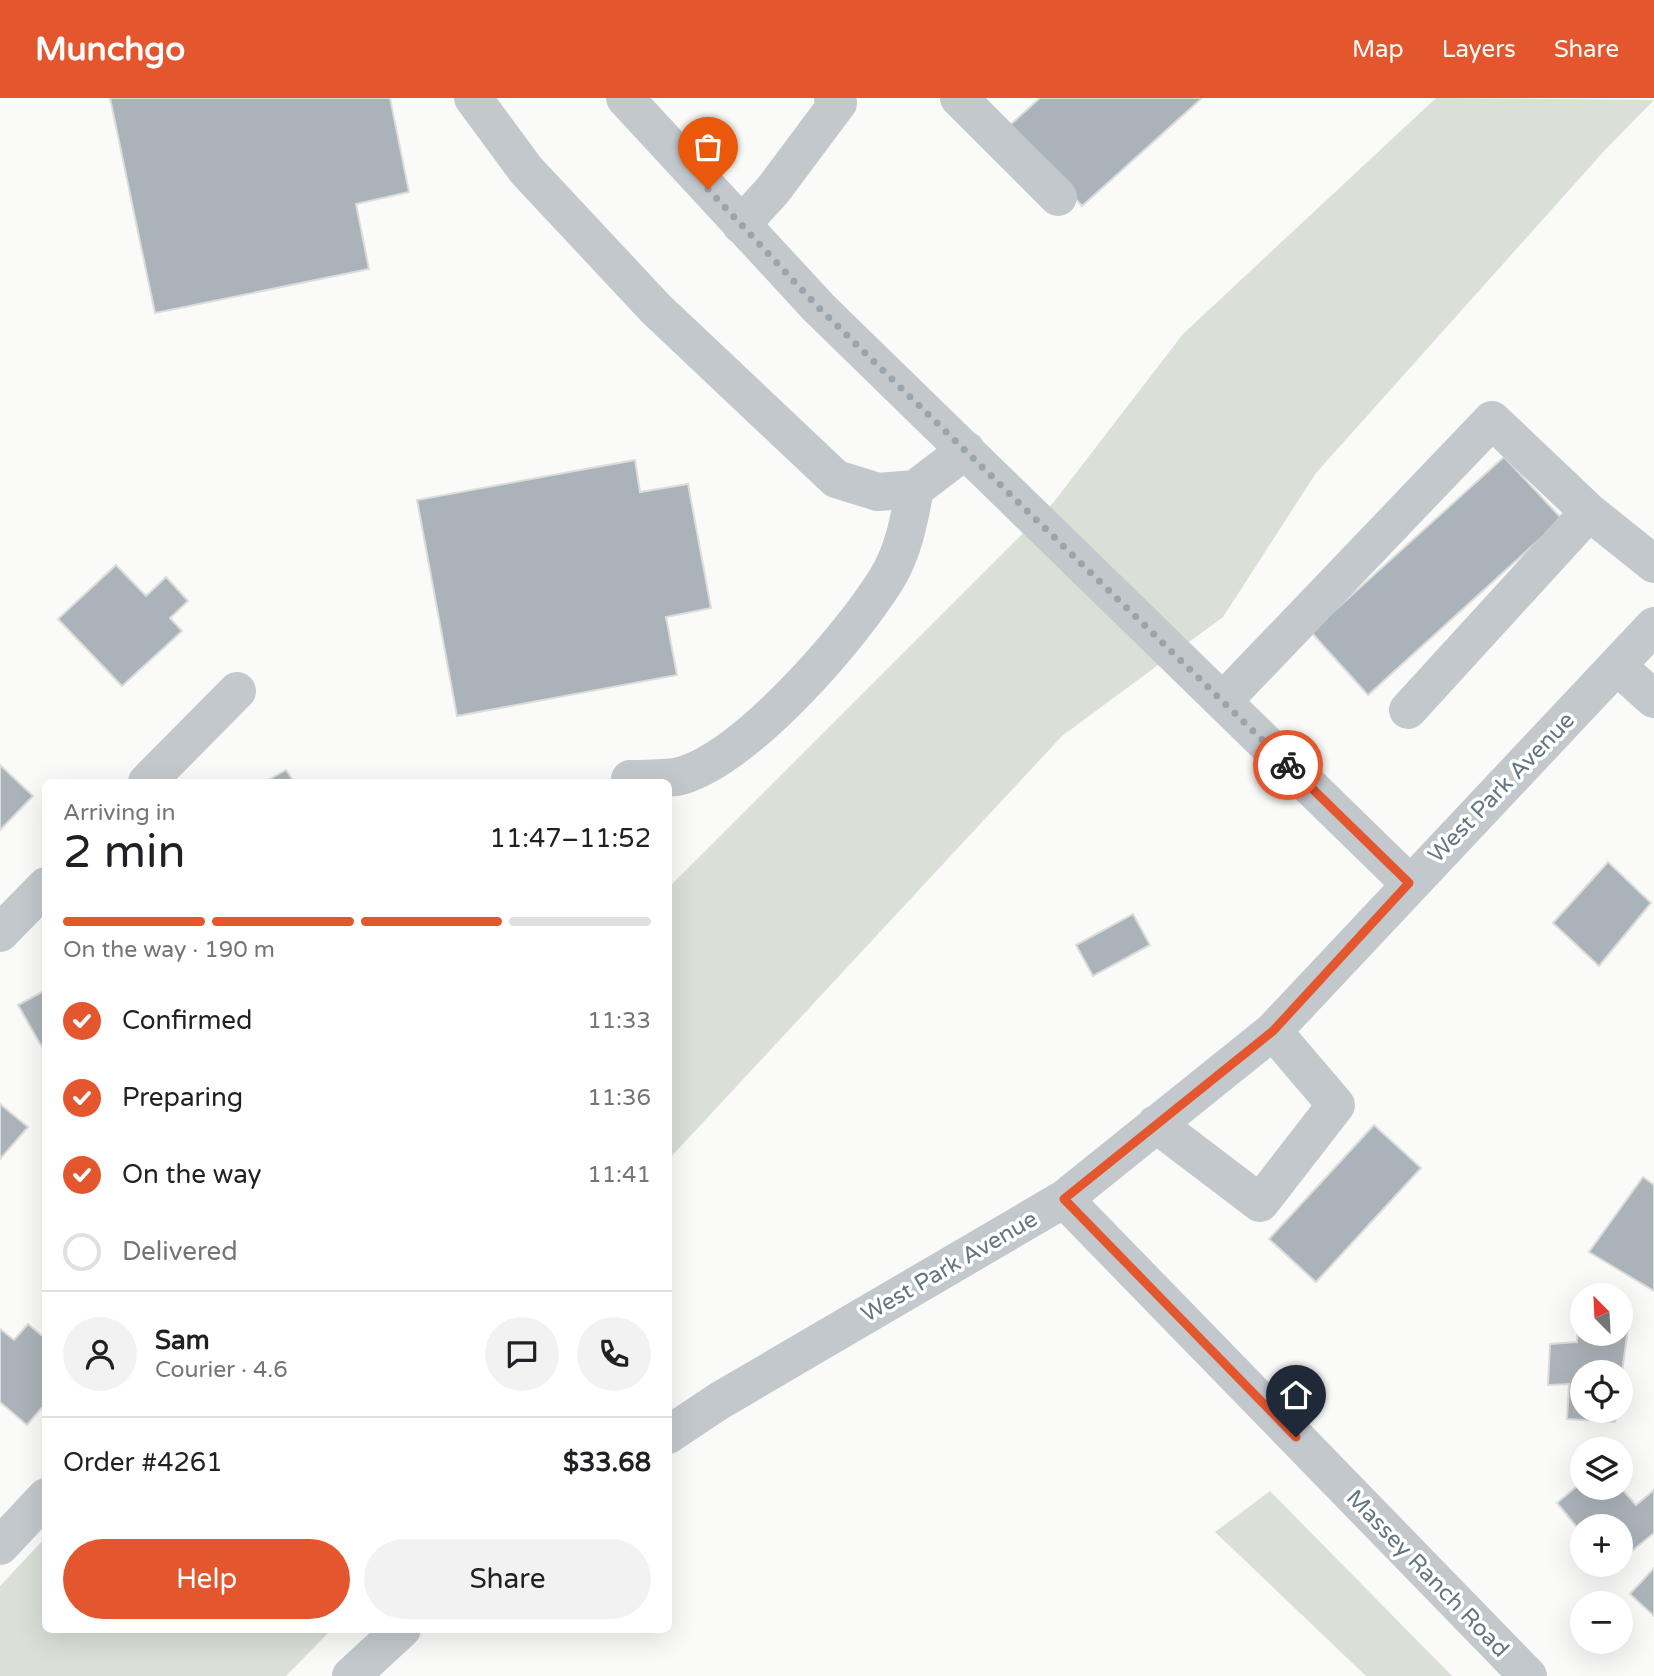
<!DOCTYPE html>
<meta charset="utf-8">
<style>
body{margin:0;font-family:"Varela Round",sans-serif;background:#f2f2f2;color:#202124;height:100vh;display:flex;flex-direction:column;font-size:26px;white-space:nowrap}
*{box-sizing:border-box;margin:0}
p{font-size:23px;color:#757577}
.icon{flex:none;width:38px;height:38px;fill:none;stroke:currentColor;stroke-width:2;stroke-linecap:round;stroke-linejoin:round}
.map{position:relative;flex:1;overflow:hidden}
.panel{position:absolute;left:42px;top:681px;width:630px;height:854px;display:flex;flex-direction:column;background:#fff;border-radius:10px;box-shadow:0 7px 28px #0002}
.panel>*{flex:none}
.needle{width:46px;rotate:336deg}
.tools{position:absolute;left:1570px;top:1185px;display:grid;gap:14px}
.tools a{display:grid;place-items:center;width:63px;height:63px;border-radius:50%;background:#fff;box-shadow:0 7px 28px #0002;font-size:35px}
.pin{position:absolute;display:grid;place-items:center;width:60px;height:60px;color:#fff;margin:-72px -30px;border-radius:50% 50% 50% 0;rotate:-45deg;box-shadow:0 0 7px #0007}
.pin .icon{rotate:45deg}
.courier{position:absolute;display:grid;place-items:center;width:70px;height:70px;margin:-35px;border:5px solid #e4572e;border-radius:50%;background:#fff;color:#222;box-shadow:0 2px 9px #0007}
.overview em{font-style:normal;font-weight:600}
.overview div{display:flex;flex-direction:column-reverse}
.overview{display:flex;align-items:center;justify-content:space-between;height:119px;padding:0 21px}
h1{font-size:46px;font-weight:600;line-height:52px}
.bar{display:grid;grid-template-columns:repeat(4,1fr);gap:10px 7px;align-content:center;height:84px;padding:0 21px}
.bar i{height:9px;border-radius:5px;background:#e0e0e0}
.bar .active{background:#e4572e}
.bar p{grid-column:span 4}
.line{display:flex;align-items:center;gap:18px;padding:0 21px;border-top:2px solid #e0e0e0}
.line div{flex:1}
.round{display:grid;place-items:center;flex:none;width:74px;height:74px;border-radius:37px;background:#f2f2f2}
ol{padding:0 21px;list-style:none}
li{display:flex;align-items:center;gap:21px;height:77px}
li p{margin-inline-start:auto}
li .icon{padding:7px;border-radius:50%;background:#e4572e;color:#fff;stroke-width:4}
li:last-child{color:#757577}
li i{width:38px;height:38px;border:4px solid #e0e0e0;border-radius:50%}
.primary-button{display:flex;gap:14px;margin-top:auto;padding:14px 21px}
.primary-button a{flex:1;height:80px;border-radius:42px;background:#e4572e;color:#fff;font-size:28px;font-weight:600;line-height:80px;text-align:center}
.primary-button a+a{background:#f2f2f2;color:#202124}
header{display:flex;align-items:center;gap:42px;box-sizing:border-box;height:98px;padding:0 35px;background:#e4572e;color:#fff}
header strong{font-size:33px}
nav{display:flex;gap:38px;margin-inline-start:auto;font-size:24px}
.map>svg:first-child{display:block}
.green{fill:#dadfd7}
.building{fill:#aab3b9;stroke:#dcdcda;stroke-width:2}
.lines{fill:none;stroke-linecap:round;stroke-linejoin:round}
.minor{stroke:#c3c8cc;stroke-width:38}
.done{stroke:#99a4ac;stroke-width:7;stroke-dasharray:0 12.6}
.route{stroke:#e4572e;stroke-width:9}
.labels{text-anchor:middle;stroke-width:7;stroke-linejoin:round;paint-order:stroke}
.street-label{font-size:23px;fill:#657683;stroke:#fff}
</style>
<header>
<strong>Munchgo</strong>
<nav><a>Map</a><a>Layers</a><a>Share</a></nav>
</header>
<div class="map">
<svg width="1654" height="1578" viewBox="0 0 1654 1578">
<rect width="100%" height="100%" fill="#fafaf8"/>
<path class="green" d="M1436,0L1654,2L1605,52L1316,375L1223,519L1062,638L669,1061V789L1053,405L1183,236Z
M1270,1393L1452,1578H1366L1215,1434Z
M45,1440L46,1531H332L286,1578H0V1488Z"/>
<path class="building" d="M110,0H390L409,94L356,106L369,171L155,215Z
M1040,0H1202L1082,108L1009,28Z
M1504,359L1562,421L1368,597L1311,534Z
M635,362L640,394L688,386L711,510L666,519L677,577L457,618L417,402Z
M116,467L146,498L166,479L188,503L170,520L182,533L122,588L58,521Z
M0,667L33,698L0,732Z
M286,672L294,684H265Z
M1608,764L1651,805L1599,868L1553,825Z
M1133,816L1150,847L1093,878L1076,847Z
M46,892V956L18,907Z
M0,1006L28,1029L0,1061Z
M1374,1027L1421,1070L1316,1184L1269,1141Z
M1643,1079L1654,1087V1193L1589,1154Z
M1579,1218L1582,1219V1236H1620V1223L1629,1224L1620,1288V1274H1582V1312H1617L1615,1324L1567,1321L1569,1286L1548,1287L1550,1246L1577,1244Z
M28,1226L46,1241V1305L27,1327L0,1304V1231L14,1242Z
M1582,1384V1390L1620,1389L1636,1407L1654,1392V1435L1628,1456L1620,1447V1428H1582V1435L1557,1405Z
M1654,1470V1518L1630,1496Z"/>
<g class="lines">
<path class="minor" d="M473,0L526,72L656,211L836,381L878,394L915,391L966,352
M625,0L819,210L1409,785
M959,0L1058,99
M741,127L773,92L838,5L833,0
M1617,568L1654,601
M1223,603L1492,322L1589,414
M1408,612L1589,414L1654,466
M630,681C647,680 668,682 684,677C750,655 849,541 886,482C903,455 909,423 915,391
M147,684L237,593
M0,835L46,788
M1156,1026L1260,1105L1336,1007L1273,933
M1064,1101L1528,1578
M668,1337L719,1303L1064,1101L1273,933L1654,528
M0,1448L46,1399
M351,1578L402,1531"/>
</g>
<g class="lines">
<path class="done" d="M708,91L819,210L1288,667"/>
<path class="route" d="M1288,667L1409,785L1273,933L1064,1101L1296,1339"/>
</g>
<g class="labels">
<g class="street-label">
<text transform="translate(1501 689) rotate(-46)" y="8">West Park Avenue</text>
<text transform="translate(949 1168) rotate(-30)" y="8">West Park Avenue</text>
<text transform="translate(1428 1475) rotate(46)" y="8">Massey Ranch Road</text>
</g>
</g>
</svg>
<div class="tools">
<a><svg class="needle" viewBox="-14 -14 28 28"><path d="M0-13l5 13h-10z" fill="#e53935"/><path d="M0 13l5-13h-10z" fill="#757577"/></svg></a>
<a><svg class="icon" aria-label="locate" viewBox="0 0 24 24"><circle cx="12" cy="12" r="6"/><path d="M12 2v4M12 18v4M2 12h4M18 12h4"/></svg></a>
<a><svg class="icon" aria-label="layers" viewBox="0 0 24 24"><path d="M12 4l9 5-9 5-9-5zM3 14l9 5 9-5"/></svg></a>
<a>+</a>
<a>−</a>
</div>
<div class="pin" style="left:708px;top:91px;background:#ea580c"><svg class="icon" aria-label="bag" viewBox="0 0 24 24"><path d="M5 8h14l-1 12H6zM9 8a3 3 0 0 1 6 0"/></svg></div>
<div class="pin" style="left:1296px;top:1339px;background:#1f2937"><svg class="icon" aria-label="home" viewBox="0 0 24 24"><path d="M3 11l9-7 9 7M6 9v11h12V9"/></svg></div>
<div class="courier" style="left:1288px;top:667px"><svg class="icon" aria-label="bike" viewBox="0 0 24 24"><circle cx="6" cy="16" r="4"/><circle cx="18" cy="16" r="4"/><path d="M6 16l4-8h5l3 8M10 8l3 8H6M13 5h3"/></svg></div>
<section class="panel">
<div class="overview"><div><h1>2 min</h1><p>Arriving in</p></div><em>11:47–11:52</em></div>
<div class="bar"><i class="active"></i><i class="active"></i><i class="active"></i><i></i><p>On the way · 190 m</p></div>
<ol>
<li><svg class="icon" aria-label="check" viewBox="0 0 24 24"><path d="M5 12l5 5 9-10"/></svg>Confirmed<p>11:33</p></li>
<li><svg class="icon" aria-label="check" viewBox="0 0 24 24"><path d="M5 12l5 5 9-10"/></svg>Preparing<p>11:36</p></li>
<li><svg class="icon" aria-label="check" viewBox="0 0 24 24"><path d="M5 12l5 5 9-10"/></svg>On the way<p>11:41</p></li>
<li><i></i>Delivered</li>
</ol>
<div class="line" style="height:126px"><a class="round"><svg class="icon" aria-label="person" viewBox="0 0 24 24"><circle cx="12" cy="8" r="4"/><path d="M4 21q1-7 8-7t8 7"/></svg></a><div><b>Sam</b><p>Courier · 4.6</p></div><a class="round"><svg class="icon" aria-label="chat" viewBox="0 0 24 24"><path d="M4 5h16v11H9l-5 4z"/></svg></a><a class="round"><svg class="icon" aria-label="phone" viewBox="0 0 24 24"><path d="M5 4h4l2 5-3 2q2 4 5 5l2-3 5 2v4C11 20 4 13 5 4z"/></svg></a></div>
<div class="line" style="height:91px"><div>Order #4261</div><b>$33.68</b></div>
<div class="primary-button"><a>Help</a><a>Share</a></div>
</section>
</div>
